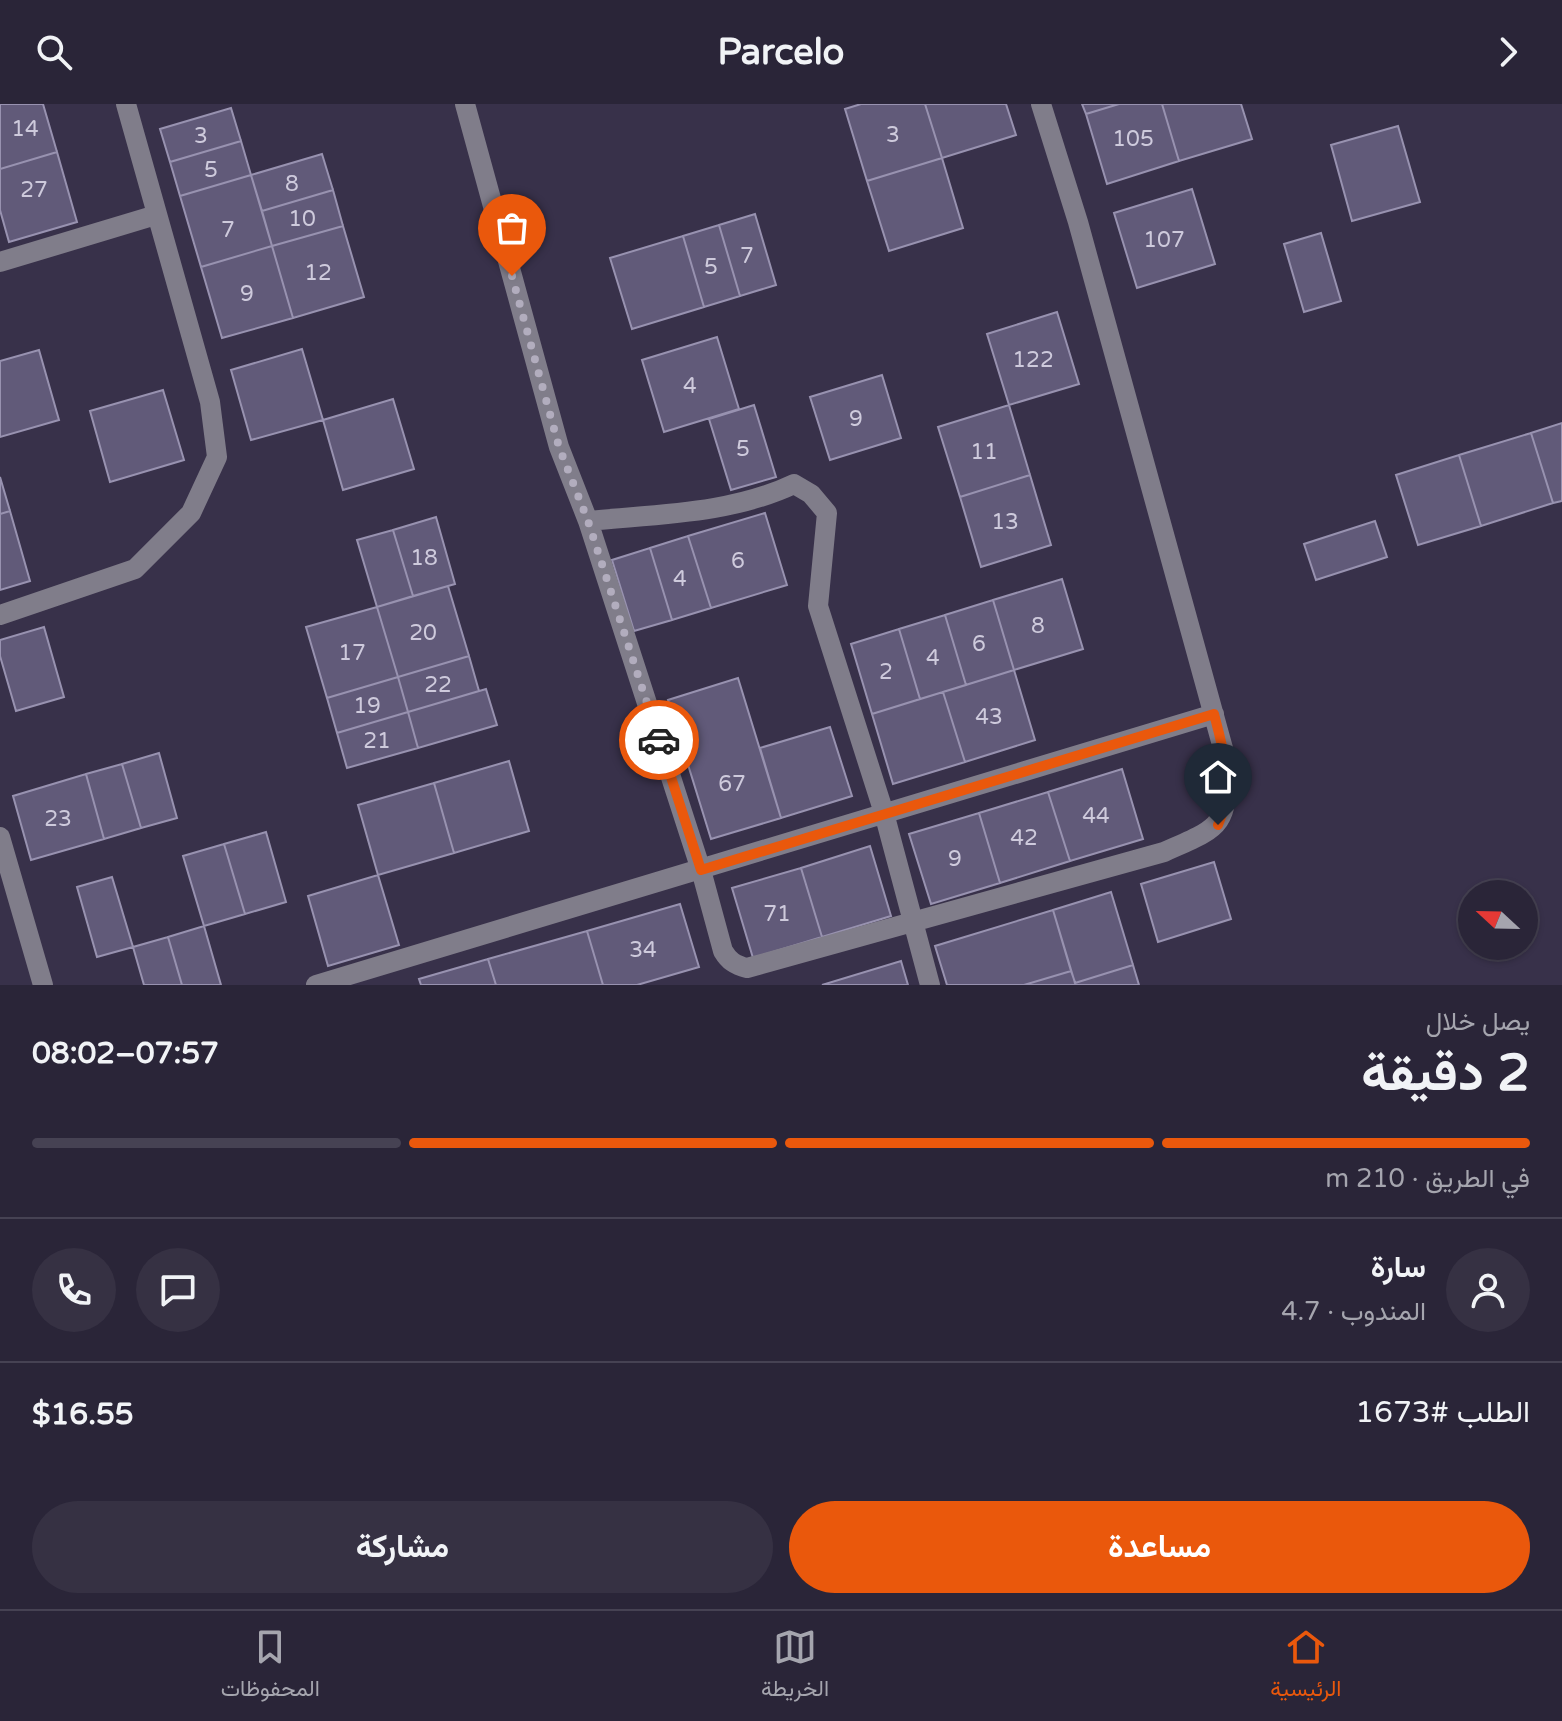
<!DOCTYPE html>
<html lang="ar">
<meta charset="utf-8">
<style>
body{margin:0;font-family:"Varela Round",Vazirmatn,sans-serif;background:#363143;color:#f1f3f6;direction:rtl;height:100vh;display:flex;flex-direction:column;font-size:30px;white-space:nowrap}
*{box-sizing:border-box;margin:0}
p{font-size:26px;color:#a5a5ae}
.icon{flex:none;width:44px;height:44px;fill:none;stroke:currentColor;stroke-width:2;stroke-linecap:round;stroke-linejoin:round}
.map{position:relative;height:881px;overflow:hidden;direction:ltr}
.drawer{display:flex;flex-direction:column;background:#2a2538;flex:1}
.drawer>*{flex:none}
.needle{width:52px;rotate:292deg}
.controls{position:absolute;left:1458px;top:776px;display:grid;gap:16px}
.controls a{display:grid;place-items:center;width:80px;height:80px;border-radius:50%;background:#2a2538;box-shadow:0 2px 6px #0004,0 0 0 2px #464253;font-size:40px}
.pin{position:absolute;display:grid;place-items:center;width:68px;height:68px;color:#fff;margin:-82px -34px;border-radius:50% 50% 50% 0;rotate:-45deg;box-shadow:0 0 8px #0007}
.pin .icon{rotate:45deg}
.courier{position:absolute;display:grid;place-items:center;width:80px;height:80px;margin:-40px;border:6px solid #ea580c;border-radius:50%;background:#fff;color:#222;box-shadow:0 2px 10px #0007}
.headline em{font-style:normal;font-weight:700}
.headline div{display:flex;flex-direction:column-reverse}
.headline{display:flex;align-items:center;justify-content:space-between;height:136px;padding:0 32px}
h1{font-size:52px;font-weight:700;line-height:60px}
.bar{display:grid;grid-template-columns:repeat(4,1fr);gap:12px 8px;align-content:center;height:96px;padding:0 32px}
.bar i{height:10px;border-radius:6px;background:#464253}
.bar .on{background:#ea580c}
.bar p{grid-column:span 4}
.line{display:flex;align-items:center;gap:20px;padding:0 32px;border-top:2px solid #464253}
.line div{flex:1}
.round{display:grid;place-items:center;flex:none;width:84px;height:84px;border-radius:42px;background:#363143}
.action{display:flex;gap:16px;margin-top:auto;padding:16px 32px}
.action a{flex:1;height:92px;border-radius:48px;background:#ea580c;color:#fff;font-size:32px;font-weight:700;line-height:92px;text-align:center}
.action a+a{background:#363143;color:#f1f3f6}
header{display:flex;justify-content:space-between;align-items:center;height:104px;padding:0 32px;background:#2a2538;font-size:36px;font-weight:700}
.dock{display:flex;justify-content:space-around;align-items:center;height:112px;border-top:2px solid #464253;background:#2a2538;font-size:22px;color:#a5a5ae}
.dock a{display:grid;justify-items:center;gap:4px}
.dock .on{color:#ea580c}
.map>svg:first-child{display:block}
.building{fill:#615a79;stroke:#9892b0;stroke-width:2}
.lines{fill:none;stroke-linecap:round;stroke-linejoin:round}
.minor{stroke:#807d8a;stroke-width:20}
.done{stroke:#b2adbe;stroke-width:8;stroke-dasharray:0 14.4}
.route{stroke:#ea580c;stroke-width:10}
.labels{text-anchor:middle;stroke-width:7;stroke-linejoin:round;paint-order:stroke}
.number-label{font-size:22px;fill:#cecadc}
</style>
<header><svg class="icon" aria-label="forward" viewBox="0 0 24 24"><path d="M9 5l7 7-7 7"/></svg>Parcelo<svg class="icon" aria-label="search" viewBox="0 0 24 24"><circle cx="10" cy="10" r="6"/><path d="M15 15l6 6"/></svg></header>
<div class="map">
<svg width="1562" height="881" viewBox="0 0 1562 881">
<rect width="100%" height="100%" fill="#38314a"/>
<path class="building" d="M0,0H43L57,48L0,65Z
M861,0H925L942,54L867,77L845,5Z
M925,0H1006L1016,31L942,54Z
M1082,0H1119L1086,10Z
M1119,0H1162L1179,57L1107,80L1086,10Z
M1162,0H1241L1252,35L1179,57Z
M231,4L241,37L170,58L160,25Z
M1398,22L1420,98L1352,117L1331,41Z
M241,37L251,71L180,92L170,58Z
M57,48L77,118L9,138L0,106V65Z
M322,50L333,86L262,107L251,71Z
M942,54L963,124L889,147L867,77Z
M251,71L272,142L201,163L180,92Z
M1192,85L1215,160L1137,184L1114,109Z
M333,86L343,122L272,142L262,107Z
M755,110L776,181L740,192L719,121Z
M719,121L740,192L704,203L683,132Z
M343,122L364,193L293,214L272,142Z
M1321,129L1341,197L1304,208L1284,140Z
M683,132L704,203L632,225L610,154Z
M272,142L293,214L222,234L201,163Z
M1057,208L1079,280L1009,301L987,230Z
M717,233L739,305L664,328L642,256Z
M302,245L323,316L251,336L231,266Z
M39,246L59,316L0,333V257Z
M882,271L901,334L830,356L810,293Z
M163,286L184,356L110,378L90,307Z
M393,295L414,365L343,386L323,316Z
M754,301L776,373L731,386L709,315Z
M1009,301L1030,371L960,393L938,323Z
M1562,319V397L1553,399L1531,329Z
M1531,329L1553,399L1481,422L1459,351Z
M1459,351L1481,422L1418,441L1396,371Z
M1030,371L1051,441L981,463L960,393Z
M0,373L10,407L0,410Z
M10,407L30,477L0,486V410Z
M765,409L787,481L711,504L688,432Z
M436,413L455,480L413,492L393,426Z
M1375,417L1387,453L1316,476L1304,440Z
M393,426L413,492L377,503L357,436Z
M688,432L711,504L672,516L650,444Z
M650,444L672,516L634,527L612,456Z
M1062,475L1083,545L1014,566L993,496Z
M448,482L469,552L398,573L377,503Z
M993,496L1014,566L966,581L945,511Z
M377,503L398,573L327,594L306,523Z
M945,511L966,581L920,595L899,525Z
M44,523L64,593L16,607L0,552V536Z
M899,525L920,595L872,610L851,540Z
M469,552L479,587L408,608L398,573Z
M1014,566L1035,636L965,658L943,588Z
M398,573L408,608L337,629L327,594Z
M738,574L781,714L711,735L668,596Z
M486,585L497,621L418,644L408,608Z
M943,588L965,658L893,680L872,610Z
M408,608L418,644L347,664L337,629Z
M830,623L852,692L781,714L760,644Z
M159,649L177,714L141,724L122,660Z
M509,657L529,727L454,749L434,679Z
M122,660L141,724L104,735L86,670Z
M1122,665L1143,735L1070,757L1048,688Z
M86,670L104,735L31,756L13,692Z
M434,679L454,749L378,771L358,701Z
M1048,688L1070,757L1000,779L979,709Z
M979,709L1000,779L931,800L909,730Z
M266,728L286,798L245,810L224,740Z
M224,740L245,810L204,822L183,752Z
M870,742L891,812L822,833L801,764Z
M1214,758L1231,815L1158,838L1141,780Z
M801,764L822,833L753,854L732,784Z
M378,771L399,841L328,862L308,792Z
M112,773L133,843L97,853L77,783Z
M1111,788L1133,861L1075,879L1053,806Z
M680,800L699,863L637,881H603L587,827Z
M1053,806L1071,867L1024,881H947L935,842Z
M204,822L221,881H182L168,833Z
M587,827L603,881H496L488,855Z
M168,833L182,881H144L133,843Z
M488,855L496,881H421L419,875Z
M901,857L908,881H822Z
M1133,861L1139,881H1076L1075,879Z
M1071,867L1076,881H1024Z"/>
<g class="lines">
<path class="minor" d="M465,0L559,343L588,417L701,766L723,847C729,857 735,861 747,864L1164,748C1220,723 1228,724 1227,659L1078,118L1041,0
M0,158L156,111
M588,417C657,410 731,410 794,380L811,390L827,409L818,502L884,709L930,881
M0,511L135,465L191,409L217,353L210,298L126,0
M0,733L43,881
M316,881L1214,610"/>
</g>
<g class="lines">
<path class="done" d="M512,172L559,343L588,417L659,636"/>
<path class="route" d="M659,636L701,766L1214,610C1224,648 1235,683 1218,721"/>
</g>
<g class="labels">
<g class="number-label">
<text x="25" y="32">14</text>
<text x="893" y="38">3</text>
<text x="201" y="39">3</text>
<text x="1133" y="42">105</text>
<text x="211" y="73">5</text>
<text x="292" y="87">8</text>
<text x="34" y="93">27</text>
<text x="302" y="122">10</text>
<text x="228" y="133">7</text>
<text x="1164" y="143">107</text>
<text x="747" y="159">7</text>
<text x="711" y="170">5</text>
<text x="318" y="176">12</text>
<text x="247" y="197">9</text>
<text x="1033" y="263">122</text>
<text x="690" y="289">4</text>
<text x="856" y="322">9</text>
<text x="743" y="352">5</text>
<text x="984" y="355">11</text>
<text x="1005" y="425">13</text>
<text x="424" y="461">18</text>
<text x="738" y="464">6</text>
<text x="680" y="482">4</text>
<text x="1038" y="529">8</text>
<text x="423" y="536">20</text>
<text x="979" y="547">6</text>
<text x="352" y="556">17</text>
<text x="933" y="561">4</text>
<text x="886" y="575">2</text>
<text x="438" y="588">22</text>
<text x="367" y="609">19</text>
<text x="989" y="620">43</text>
<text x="377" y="644">21</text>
<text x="732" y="687">67</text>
<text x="1096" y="719">44</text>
<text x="58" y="722">23</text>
<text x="1024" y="741">42</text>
<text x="955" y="762">9</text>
<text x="777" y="817">71</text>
<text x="643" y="853">34</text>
</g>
</g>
</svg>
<div class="controls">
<a><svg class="needle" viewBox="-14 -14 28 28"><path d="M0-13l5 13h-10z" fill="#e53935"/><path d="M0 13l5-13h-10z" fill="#a5a5ae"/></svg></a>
</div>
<div class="pin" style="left:512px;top:172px;background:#ea580c"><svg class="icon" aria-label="bag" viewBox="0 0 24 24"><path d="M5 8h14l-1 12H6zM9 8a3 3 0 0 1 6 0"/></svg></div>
<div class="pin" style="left:1218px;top:721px;background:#1f2937"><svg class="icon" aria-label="home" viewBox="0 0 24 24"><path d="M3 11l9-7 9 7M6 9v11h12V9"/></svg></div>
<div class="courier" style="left:659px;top:636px"><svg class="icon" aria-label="car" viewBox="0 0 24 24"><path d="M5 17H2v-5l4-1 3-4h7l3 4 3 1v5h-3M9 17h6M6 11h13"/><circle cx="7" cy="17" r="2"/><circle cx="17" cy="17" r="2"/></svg></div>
</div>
<section class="drawer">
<div class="headline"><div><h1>2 دقيقة</h1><p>يصل خلال</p></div><em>07:57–08:02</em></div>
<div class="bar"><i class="on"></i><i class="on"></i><i class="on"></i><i></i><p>في الطريق · 210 m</p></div>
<div class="line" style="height:144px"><a class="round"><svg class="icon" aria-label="person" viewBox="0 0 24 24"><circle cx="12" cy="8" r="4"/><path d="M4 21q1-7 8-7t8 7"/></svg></a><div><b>سارة</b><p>المندوب · 4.7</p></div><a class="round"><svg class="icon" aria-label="chat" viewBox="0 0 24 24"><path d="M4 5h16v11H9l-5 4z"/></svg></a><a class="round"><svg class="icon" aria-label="phone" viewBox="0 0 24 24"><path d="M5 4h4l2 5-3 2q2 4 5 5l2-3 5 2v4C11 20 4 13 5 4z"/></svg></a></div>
<div class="line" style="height:104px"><div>الطلب #1673</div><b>$16.55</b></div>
<div class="action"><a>مساعدة</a><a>مشاركة</a></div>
</section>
<nav class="dock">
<a class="on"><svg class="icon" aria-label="home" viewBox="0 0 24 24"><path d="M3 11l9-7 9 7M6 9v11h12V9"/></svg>الرئيسية</a>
<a><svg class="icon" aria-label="map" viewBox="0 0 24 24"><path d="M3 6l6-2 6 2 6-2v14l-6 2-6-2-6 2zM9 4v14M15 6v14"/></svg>الخريطة</a>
<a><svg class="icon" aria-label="saved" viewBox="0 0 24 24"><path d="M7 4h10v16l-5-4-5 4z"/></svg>المحفوظات</a>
</nav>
